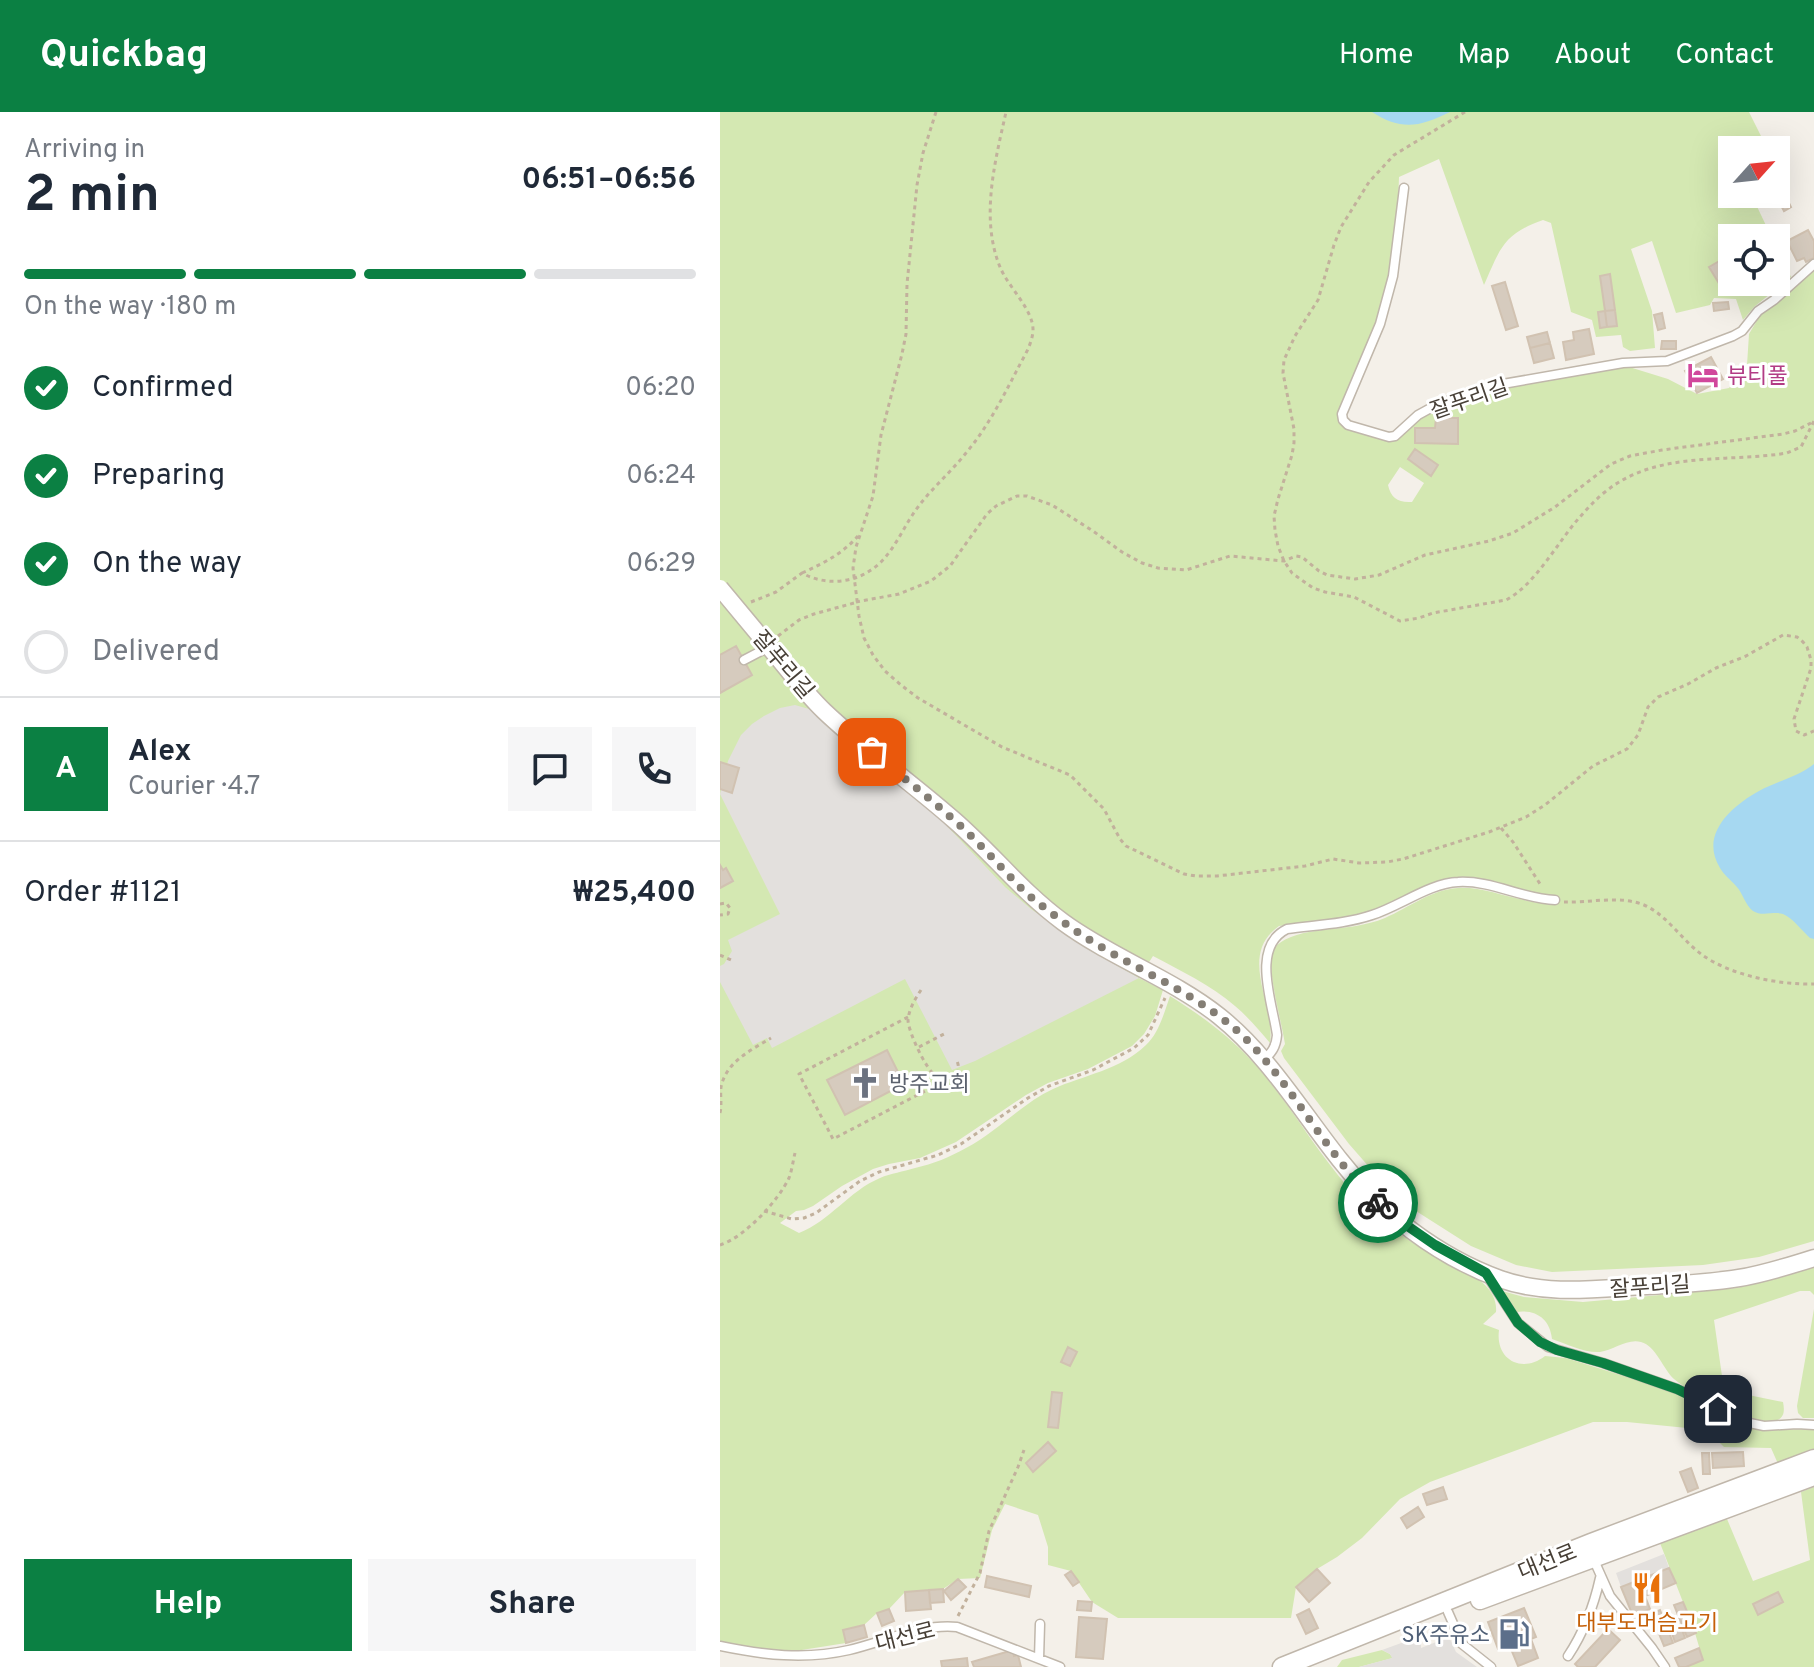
<!DOCTYPE html>
<meta charset="utf-8">
<style>
body{margin:0;font-family:Overpass,"Noto Sans KR",sans-serif;background:#f6f6f7;color:#1f2937;height:100vh;display:flex;flex-direction:column;font-size:30px;white-space:nowrap}
*{box-sizing:border-box;margin:0}
p{font-size:26px;color:#747a83}
.icon{flex:none;width:44px;height:44px;fill:none;stroke:currentColor;stroke-width:2;stroke-linecap:round;stroke-linejoin:round}
.map{position:relative;flex:1;overflow:hidden}
.side{display:flex;flex-direction:column;background:#fff;width:720px}
.side>*{flex:none}
.needle{width:52px;rotate:63deg}
.tools{position:absolute;left:998px;top:24px;display:grid;gap:16px}
.tools a{display:grid;place-items:center;width:72px;height:72px;border-radius:0px;background:#fff;box-shadow:0 8px 32px #0002;font-size:40px}
.pin{position:absolute;display:grid;place-items:center;width:68px;height:68px;color:#fff;margin:-34px;border-radius:16px;box-shadow:0 4px 12px #0006}
.courier{position:absolute;display:grid;place-items:center;width:80px;height:80px;margin:-40px;border:6px solid #0b8043;border-radius:50%;background:#fff;color:#222;box-shadow:0 2px 10px #0007}
.overview em{font-style:normal;font-weight:700}
.overview div{display:flex;flex-direction:column-reverse}
.overview{display:flex;align-items:center;justify-content:space-between;height:136px;padding:0 24px}
h1{font-size:52px;font-weight:700;line-height:60px}
.bar{display:grid;grid-template-columns:repeat(4,1fr);gap:12px 8px;align-content:center;height:96px;padding:0 24px}
.bar i{height:10px;border-radius:6px;background:#e0e1e3}
.bar .selected{background:#0b8043}
.bar p{grid-column:span 4}
.line{display:flex;align-items:center;gap:20px;padding:0 24px;border-top:2px solid #e0e1e3}
.line div{flex:1}
.round{display:grid;place-items:center;flex:none;width:84px;height:84px;border-radius:0px;background:#f6f6f7}
ol{padding:0 24px;list-style:none}
li{display:flex;align-items:center;gap:24px;height:88px}
li p{margin-inline-start:auto}
li .icon{padding:8px;border-radius:50%;background:#0b8043;color:#fff;stroke-width:4}
li:last-child{color:#747a83}
li i{width:44px;height:44px;border:4px solid #e0e1e3;border-radius:50%}
.cta{display:flex;gap:16px;margin-top:auto;padding:16px 24px}
.cta a{flex:1;height:92px;border-radius:0px;background:#0b8043;color:#fff;font-size:32px;font-weight:700;line-height:92px;text-align:center}
.cta a+a{background:#f6f6f7;color:#1f2937}
header{display:flex;align-items:center;gap:48px;box-sizing:border-box;height:112px;padding:0 40px;background:#0b8043;color:#fff}
header strong{font-size:38px}
nav{display:flex;gap:44px;margin-inline-start:auto;font-size:28px}
main{display:flex;flex:1;min-height:0}
.map>svg:first-child{display:block}
.green{fill:#d4e8b2;fill-rule:evenodd}
.parking{fill:#e3e0dd}
.water{fill:#a6d8f1}
.building{fill:#d6cbbe;stroke:#d1c2b1;stroke-width:2}
.lines{fill:none;stroke-linecap:round;stroke-linejoin:round}
.service-casing{stroke:#c0b7ab;stroke-width:11}
.minor-casing{stroke:#c0b7ab;stroke-width:19}
.tertiary-casing{stroke:#c0b7ab;stroke-width:21}
.path{stroke:#c2b19c;stroke-width:3;stroke-dasharray:4 4;stroke-linecap:butt}
.service{stroke:#fff;stroke-width:8}
.minor{stroke:#fff;stroke-width:16}
.tertiary{stroke:#fff;stroke-width:18}
.minor-bridge-casing{stroke:#c0b7ab;stroke-width:19;stroke-linecap:butt}
.minor-bridge{stroke:#fff;stroke-width:16}
.done{stroke:#847e75;stroke-width:8;stroke-dasharray:0 14.4}
.route{stroke:#0b8043;stroke-width:10}
.labels{text-anchor:middle;stroke-width:6;stroke-linejoin:round;paint-order:stroke}
.hotel-label{font-size:22px;fill:#b23c85;stroke:#fff;text-anchor:start}
.street-label{font-size:22px;fill:#484037;stroke:#fff}
.worship-label{font-size:22px;fill:#5b616d;stroke:#fff;text-anchor:start}
.food-label{font-size:22px;fill:#c56008;stroke:#fff}
.service-label{font-size:22px;fill:#4e5e75;stroke:#fff;text-anchor:end}
</style>
<header>
<strong>Quickbag</strong>
<nav><a>Home</a><a>Map</a><a>About</a><a>Contact</a></nav>
</header>
<main>
<section class="side">
<div class="overview"><div><h1>2 min</h1><p>Arriving in</p></div><em>06:51–06:56</em></div>
<div class="bar"><i class="selected"></i><i class="selected"></i><i class="selected"></i><i></i><p>On the way · 180 m</p></div>
<ol>
<li><svg class="icon" aria-label="check" viewBox="0 0 24 24"><path d="M5 12l5 5 9-10"/></svg>Confirmed<p>06:20</p></li>
<li><svg class="icon" aria-label="check" viewBox="0 0 24 24"><path d="M5 12l5 5 9-10"/></svg>Preparing<p>06:24</p></li>
<li><svg class="icon" aria-label="check" viewBox="0 0 24 24"><path d="M5 12l5 5 9-10"/></svg>On the way<p>06:29</p></li>
<li><i></i>Delivered</li>
</ol>
<div class="line" style="height:144px"><b class="round" style="background:#0b8043;color:#fff">A</b><div><b>Alex</b><p>Courier · 4.7</p></div><a class="round"><svg class="icon" aria-label="chat" viewBox="0 0 24 24"><path d="M4 5h16v11H9l-5 4z"/></svg></a><a class="round"><svg class="icon" aria-label="phone" viewBox="0 0 24 24"><path d="M5 4h4l2 5-3 2q2 4 5 5l2-3 5 2v4C11 20 4 13 5 4z"/></svg></a></div>
<div class="line" style="height:104px"><div>Order #1121</div><b>₩25,400</b></div>
<div class="cta"><a>Help</a><a>Share</a></div>
</section>
<div class="map">
<svg width="1094" height="1555" viewBox="0 0 1094 1555">
<rect width="100%" height="100%" fill="#f4f0e9"/>
<path class="green" d="M0,0H1029L1048,38H1012V82H1031L1052,126H1012V170H1056V134L1071,165L1034,195L1023,208L1016,187L994,186L990,193L956,201L932,129L911,137L932,199L935,236L910,239L903,235L901,223L876,225L872,208L851,200L831,111L823,108C783,122 780,137 764,173L719,47L679,65C678,119 670,174 652,225C642,251 630,276 619,301V307L622,314L671,329L682,323L704,304L719,295L785,274L906,254L948,267L977,282L1009,276L1027,253L1029,222L1042,200L1094,155V1129L1039,1145L983,1153L832,1160L796,1153L751,1134L685,1092L657,1064L629,1032L564,946L561,939L565,932C562,912 547,858 552,841C561,817 614,818 636,814C645,812 656,810 665,806C690,795 710,778 738,776C766,774 801,792 834,792L822,782L739,766L699,777L658,797L626,805L559,814C517,844 556,892 550,931C539,918 528,905 515,894C491,873 461,859 433,844L419,866L443,878L435,904L424,922L412,934L368,957L328,971L306,983L236,1030L200,1046L169,1052L153,1057L122,1074L93,1094L84,1098L76,1099L60,1111L79,1121C110,1109 129,1079 160,1066C171,1061 183,1060 195,1056C213,1052 230,1045 246,1036C277,1020 301,992 333,977C364,963 400,958 426,933C439,921 444,901 450,884C479,902 508,923 531,948C575,995 604,1057 653,1100C676,1121 701,1137 728,1152C740,1159 755,1163 765,1173C772,1180 777,1189 776,1200L763,1212L779,1218C775,1248 802,1262 825,1244L846,1246L958,1281L1024,1315L1041,1318L1094,1317V1341L1059,1354L1051,1336L1004,1335L987,1318L907,1310H873L710,1370L680,1387L642,1426L617,1445L597,1457L576,1475L571,1506H398L372,1490L351,1459L328,1453V1435L318,1403L285,1392L272,1418L260,1466L238,1467L223,1477L185,1480L169,1497L157,1501L144,1513L124,1518L126,1531L69,1540H48L0,1531ZM680,355L704,371L692,390C678,391 671,386 668,373Z
M1094,1155V1183L1090,1179H1080L994,1208L1004,1278L1063,1290C1065,1300 1064,1307 1054,1309C1029,1316 1006,1297 986,1286C975,1280 963,1275 954,1267C943,1257 936,1234 921,1230C908,1226 893,1238 880,1240C864,1241 847,1232 832,1227C830,1207 816,1197 796,1200L782,1179L804,1185L863,1190L1017,1176L1062,1165Z
M1094,1197V1306H1083L1078,1301L1077,1294Z
M1094,1375V1555H966L983,1548L975,1521L940,1431L1007,1407L1033,1469L1090,1448L1081,1380Z
M662,1538L670,1542L673,1546L639,1555H617L622,1548Z"/>
<path class="parking" d="M75,593L89,597L187,678L225,712L285,775L311,797L371,839L419,866L255,949L232,958L185,867L52,936L47,926L33,933L0,870V854L4,852L12,839L8,828L60,802L0,682L8,649L21,623L32,612L44,604L60,596Z
M944,1442L949,1456L901,1475L896,1461Z
M706,1522L701,1530V1536L729,1525L736,1540L757,1555H639L672,1546L670,1542L662,1538Z"/>
<path class="water" d="M652,0H730C700,15 681,19 652,0Z
M1094,652V827L1090,826C1082,819 1073,806 1063,802C1054,799 1042,805 1033,799C1025,793 1023,781 1016,774C1011,768 1004,763 1000,756C979,722 1012,694 1039,679C1057,669 1078,665 1094,652Z"/>
<path class="building" d="M1059,71L1071,95L1064,99L1055,82H1056V72Z
M1088,118L1094,129V146L1086,150L1084,146L1077,149L1067,129Z
M1008,144L1012,150V170H1024L1027,175L1015,182L1003,178L989,155Z
M890,162L895,198L885,199L880,164Z
M785,170L798,214L786,218L772,174Z
M1008,190L1009,197L994,199L993,191Z
M895,198L897,214L887,215L885,199Z
M885,199L887,215L880,216L878,200Z
M942,201L945,216L938,218L934,203Z
M869,217L874,242L846,248L843,230L854,228L853,220Z
M827,220L830,231L810,236L807,225Z
M942,229H956V237H941Z
M830,231L834,246L814,251L810,236Z
M991,245L1003,267L977,281L965,259Z
M716,306H738V332L695,331V316H715Z
M695,337L718,353L711,364L688,347Z
M16,534L32,563L0,581V543Z
M0,650L19,656L12,681L0,677Z
M0,753L3,758L6,756L13,769L0,776Z
M167,938L184,972L125,1003L107,968Z
M348,1235L357,1240L350,1254L341,1250Z
M332,1280L342,1281L338,1316L328,1315Z
M328,1330L336,1339L313,1360L306,1351Z
M1023,1340L1024,1354L993,1356L992,1341Z
M982,1341H989L990,1362H983Z
M971,1356L978,1376L968,1380L960,1360Z
M723,1375L727,1387L707,1393L703,1382Z
M698,1395L704,1405L687,1416L681,1406Z
M949,1456L956,1471L925,1484L930,1497L913,1504L901,1475Z
M597,1457L610,1471L589,1490L576,1475Z
M351,1459L359,1470L353,1474L345,1463Z
M267,1464L311,1474L309,1485L265,1475Z
M238,1467L246,1475L231,1488L224,1479Z
M223,1477L224,1490L210,1491L209,1478Z
M209,1478L211,1497L186,1499L185,1480Z
M1058,1480L1063,1490L1038,1503L1033,1492Z
M358,1489L372,1490L371,1499L357,1498Z
M963,1490L976,1521L967,1525L954,1493Z
M804,1496L816,1525L811,1527L818,1546L798,1554L789,1532L778,1537L768,1510Z
M169,1497L174,1509L162,1514L157,1501Z
M589,1497L598,1516L586,1522L577,1503Z
M940,1498L953,1531L944,1534L931,1502Z
M359,1505L387,1507L383,1547L356,1545Z
M144,1513L147,1525L126,1531L123,1518Z
M961,1515L965,1526L955,1530L951,1519Z
M888,1517L900,1528L875,1555H858L855,1552Z
M979,1536L983,1548L966,1555H959L955,1546Z
M293,1538L294,1544L298,1543L301,1555H254L252,1550Z
M247,1546L248,1555H222L221,1549Z"/>
<g class="lines">
<defs>
<path id="service" d="M684,76L673,164L660,212L622,302L623,308L628,313L669,325L675,324L698,303L718,292L777,273L903,251L947,249L1013,224L1022,219L1038,199L1054,188L1094,152
M24,548L49,535
M544,948C552,940 556,935 557,923C553,892 530,835 567,817C596,813 625,812 652,803C680,794 710,771 738,770C771,768 803,787 835,788
M768,1165L798,1211L828,1235L883,1251L957,1277L979,1286L1020,1309L1044,1314L1077,1312L1094,1313
M873,1446L890,1484L932,1536L945,1555
M728,1500L742,1532L771,1555
M0,1534C43,1543 85,1548 129,1538C163,1530 203,1511 237,1515L340,1555
M848,1544C864,1520 874,1493 880,1466
M319,1547L320,1512"/>
<path id="minor" d="M49,535C67,556 84,580 104,599C145,638 192,671 234,708C272,741 301,779 343,810C392,846 451,866 499,904C548,943 581,999 620,1048C660,1100 717,1144 780,1167C822,1182 865,1178 908,1175C945,1173 982,1172 1019,1166C1044,1162 1069,1154 1094,1146"/>
<path id="tertiary" d="M760,1488L1094,1364
M562,1555L871,1431L1094,1347"/>
</defs>
<use href="#service" class="service-casing"/>
<use href="#minor" class="minor-casing"/>
<use href="#tertiary" class="tertiary-casing"/>
<path class="path" d="M216,0L203,41L197,73L187,172L186,222L182,242L161,323L153,384L136,435L133,456L139,504L144,526L153,543L165,559L181,573L198,586L282,635L350,663L384,697L400,727L406,734L464,762L476,764H497L585,754L613,747L639,751L667,750L683,747L769,720L806,705L825,693L873,654L907,637L918,623L928,595L938,585L968,572L996,556L1026,544L1063,523L1077,525L1083,530L1087,535L1091,548V556L1074,607L1076,619L1084,623L1094,619
M745,0L674,43L649,70L621,115L614,133L598,188L575,224L564,248L563,261L574,317V331L572,343L558,387L554,404L555,418L558,434L564,449L572,461L583,469L593,476L605,480L634,485L680,509L699,506L713,501L786,488C815,473 837,431 859,406C867,397 875,388 885,380C936,338 1006,351 1067,341L1081,335L1094,309
M82,461C104,451 122,442 138,424
M31,490L56,480L82,461C103,473 131,472 151,458C173,444 182,416 198,395C212,376 231,360 246,341C267,316 282,287 297,258C303,246 312,233 313,219C314,198 288,175 280,155C260,106 275,50 286,0
M136,490L179,482L211,469L230,454L267,402L276,394L297,384H307L332,393L373,419L402,440L422,451L438,456L466,458L510,444L564,449L576,444L582,445L599,459L607,463L635,467L659,463L705,443L769,429L793,421L835,395L891,352L910,344L942,338L1063,322L1075,319L1091,311
M58,524L79,508L94,502L134,491
M781,716L793,730L822,775
M844,790C869,791 900,783 924,793C947,803 961,827 981,842C1009,863 1059,873 1094,872
M0,792L6,791L10,796L8,802L0,803
M0,843L11,848
M201,878C195,887 189,897 188,908C188,919 206,958 216,964C229,972 243,964 237,949
M188,905L79,962L113,1027L228,967
M199,935L224,922
M0,1001C2,993 0,983 1,975C6,950 31,938 51,926
M44,1099L72,1107L84,1106L96,1101L140,1069L159,1060L218,1043L241,1032L308,986L329,974L373,958L414,936L428,923L445,886
M0,1133C25,1125 58,1089 69,1066C72,1058 73,1049 75,1041
M238,1504L260,1461L269,1419L298,1355L304,1338"/>
<use href="#service" class="service"/>
<use href="#minor" class="minor"/>
<use href="#tertiary" class="tertiary"/>
<defs>
<path id="minor-bridge" d="M0,476L49,535"/>
</defs>
<use href="#minor-bridge" class="minor-bridge-casing"/>
<use href="#minor-bridge" class="minor-bridge"/>
</g>
<g class="lines">
<path class="done" d="M152,640C180,663 209,685 236,710C260,731 281,756 304,779C316,790 329,799 342,809C400,853 472,875 525,926C575,976 606,1043 658,1091"/>
<path class="route" d="M658,1091L673,1104L715,1133L766,1161L798,1211L820,1230L837,1238L883,1251L957,1277L998,1297"/>
</g>
<defs>
<symbol id="hotel-bare" viewBox="-9 -9 18 18"><path d="M-6-4.5h1.5V1H6V5H4.5V3h-9V5H-6ZM-4 0a1.8 1.8 0 1 1 3.6 0ZM.5 0V-2.5h3Q6-2.5 6 0Z" fill="#d1479c" stroke="#fff" stroke-width="2.5" paint-order="stroke"/></symbol>
<symbol id="church-bare" viewBox="-9 -9 18 18"><path d="M-1.2-6h2.4v3.5h3.3v2.4h-3.3V6h-2.4V-.1h-3.3v-2.4h3.3Z" fill="#6b7280" stroke="#fff" stroke-width="2.5" paint-order="stroke"/></symbol>
<symbol id="restaurant-bare" viewBox="-9 -9 18 18"><path d="M-5-6h1v4h1v-4h1v4h1v-4h1v5L-1.5 .5V6h-2V.5L-5-1ZM5-6V6H3V1.5H1.5Q1.5-4 5-6Z" fill="#e8710a" stroke="#fff" stroke-width="2.5" paint-order="stroke"/></symbol>
<symbol id="fuel-bare" viewBox="-9 -9 18 18"><path d="M-5.5-6h7V0h2V4h1.3V-2.5L3-4.5l.8-.8L6-3V5H2.5V1h-1V6h-7ZM-4.2-4.7v3.2H.2V-4.7Z" fill="#5c6f8a" stroke="#fff" stroke-width="2.5" paint-order="stroke"/></symbol>
</defs>
<g fill-rule="evenodd">
<use href="#hotel-bare" x="961" y="241" width="44" height="44"/>
<use href="#church-bare" x="123" y="949" width="44" height="44"/>
<use href="#restaurant-bare" x="905" y="1454" width="44" height="44"/>
<use href="#fuel-bare" x="772" y="1500" width="44" height="44"/>
</g>
<g class="labels">
<g class="hotel-label">
<text x="1007" y="271">뷰티풀</text>
</g>
<g class="street-label">
<text transform="translate(749 286) rotate(-19)" y="8">잘푸리길</text>
<text transform="translate(64 552) rotate(50)" y="8">잘푸리길</text>
<text transform="translate(930 1174) rotate(-4)" y="8">잘푸리길</text>
<text transform="translate(827 1449) rotate(-22)" y="8">대선로</text>
<text transform="translate(185 1524) rotate(-14)" y="8">대선로</text>
</g>
<g class="worship-label">
<text x="169" y="979">방주교회</text>
</g>
<g class="food-label">
<text x="927" y="1518">대부도머슴고기</text>
</g>
<g class="service-label">
<text x="770" y="1530">SK주유소</text>
</g>
</g>
</svg>
<div class="tools">
<a><svg class="needle" viewBox="-14 -14 28 28"><path d="M0-13l5 13h-10z" fill="#e53935"/><path d="M0 13l5-13h-10z" fill="#747a83"/></svg></a>
<a><svg class="icon" aria-label="locate" viewBox="0 0 24 24"><circle cx="12" cy="12" r="6"/><path d="M12 2v4M12 18v4M2 12h4M18 12h4"/></svg></a>
</div>
<div class="pin" style="left:152px;top:640px;background:#ea580c"><svg class="icon" aria-label="bag" viewBox="0 0 24 24"><path d="M5 8h14l-1 12H6zM9 8a3 3 0 0 1 6 0"/></svg></div>
<div class="pin" style="left:998px;top:1297px;background:#1f2937"><svg class="icon" aria-label="home" viewBox="0 0 24 24"><path d="M3 11l9-7 9 7M6 9v11h12V9"/></svg></div>
<div class="courier" style="left:658px;top:1091px"><svg class="icon" aria-label="bike" viewBox="0 0 24 24"><circle cx="6" cy="16" r="4"/><circle cx="18" cy="16" r="4"/><path d="M6 16l4-8h5l3 8M10 8l3 8H6M13 5h3"/></svg></div>
</div>
</main>
